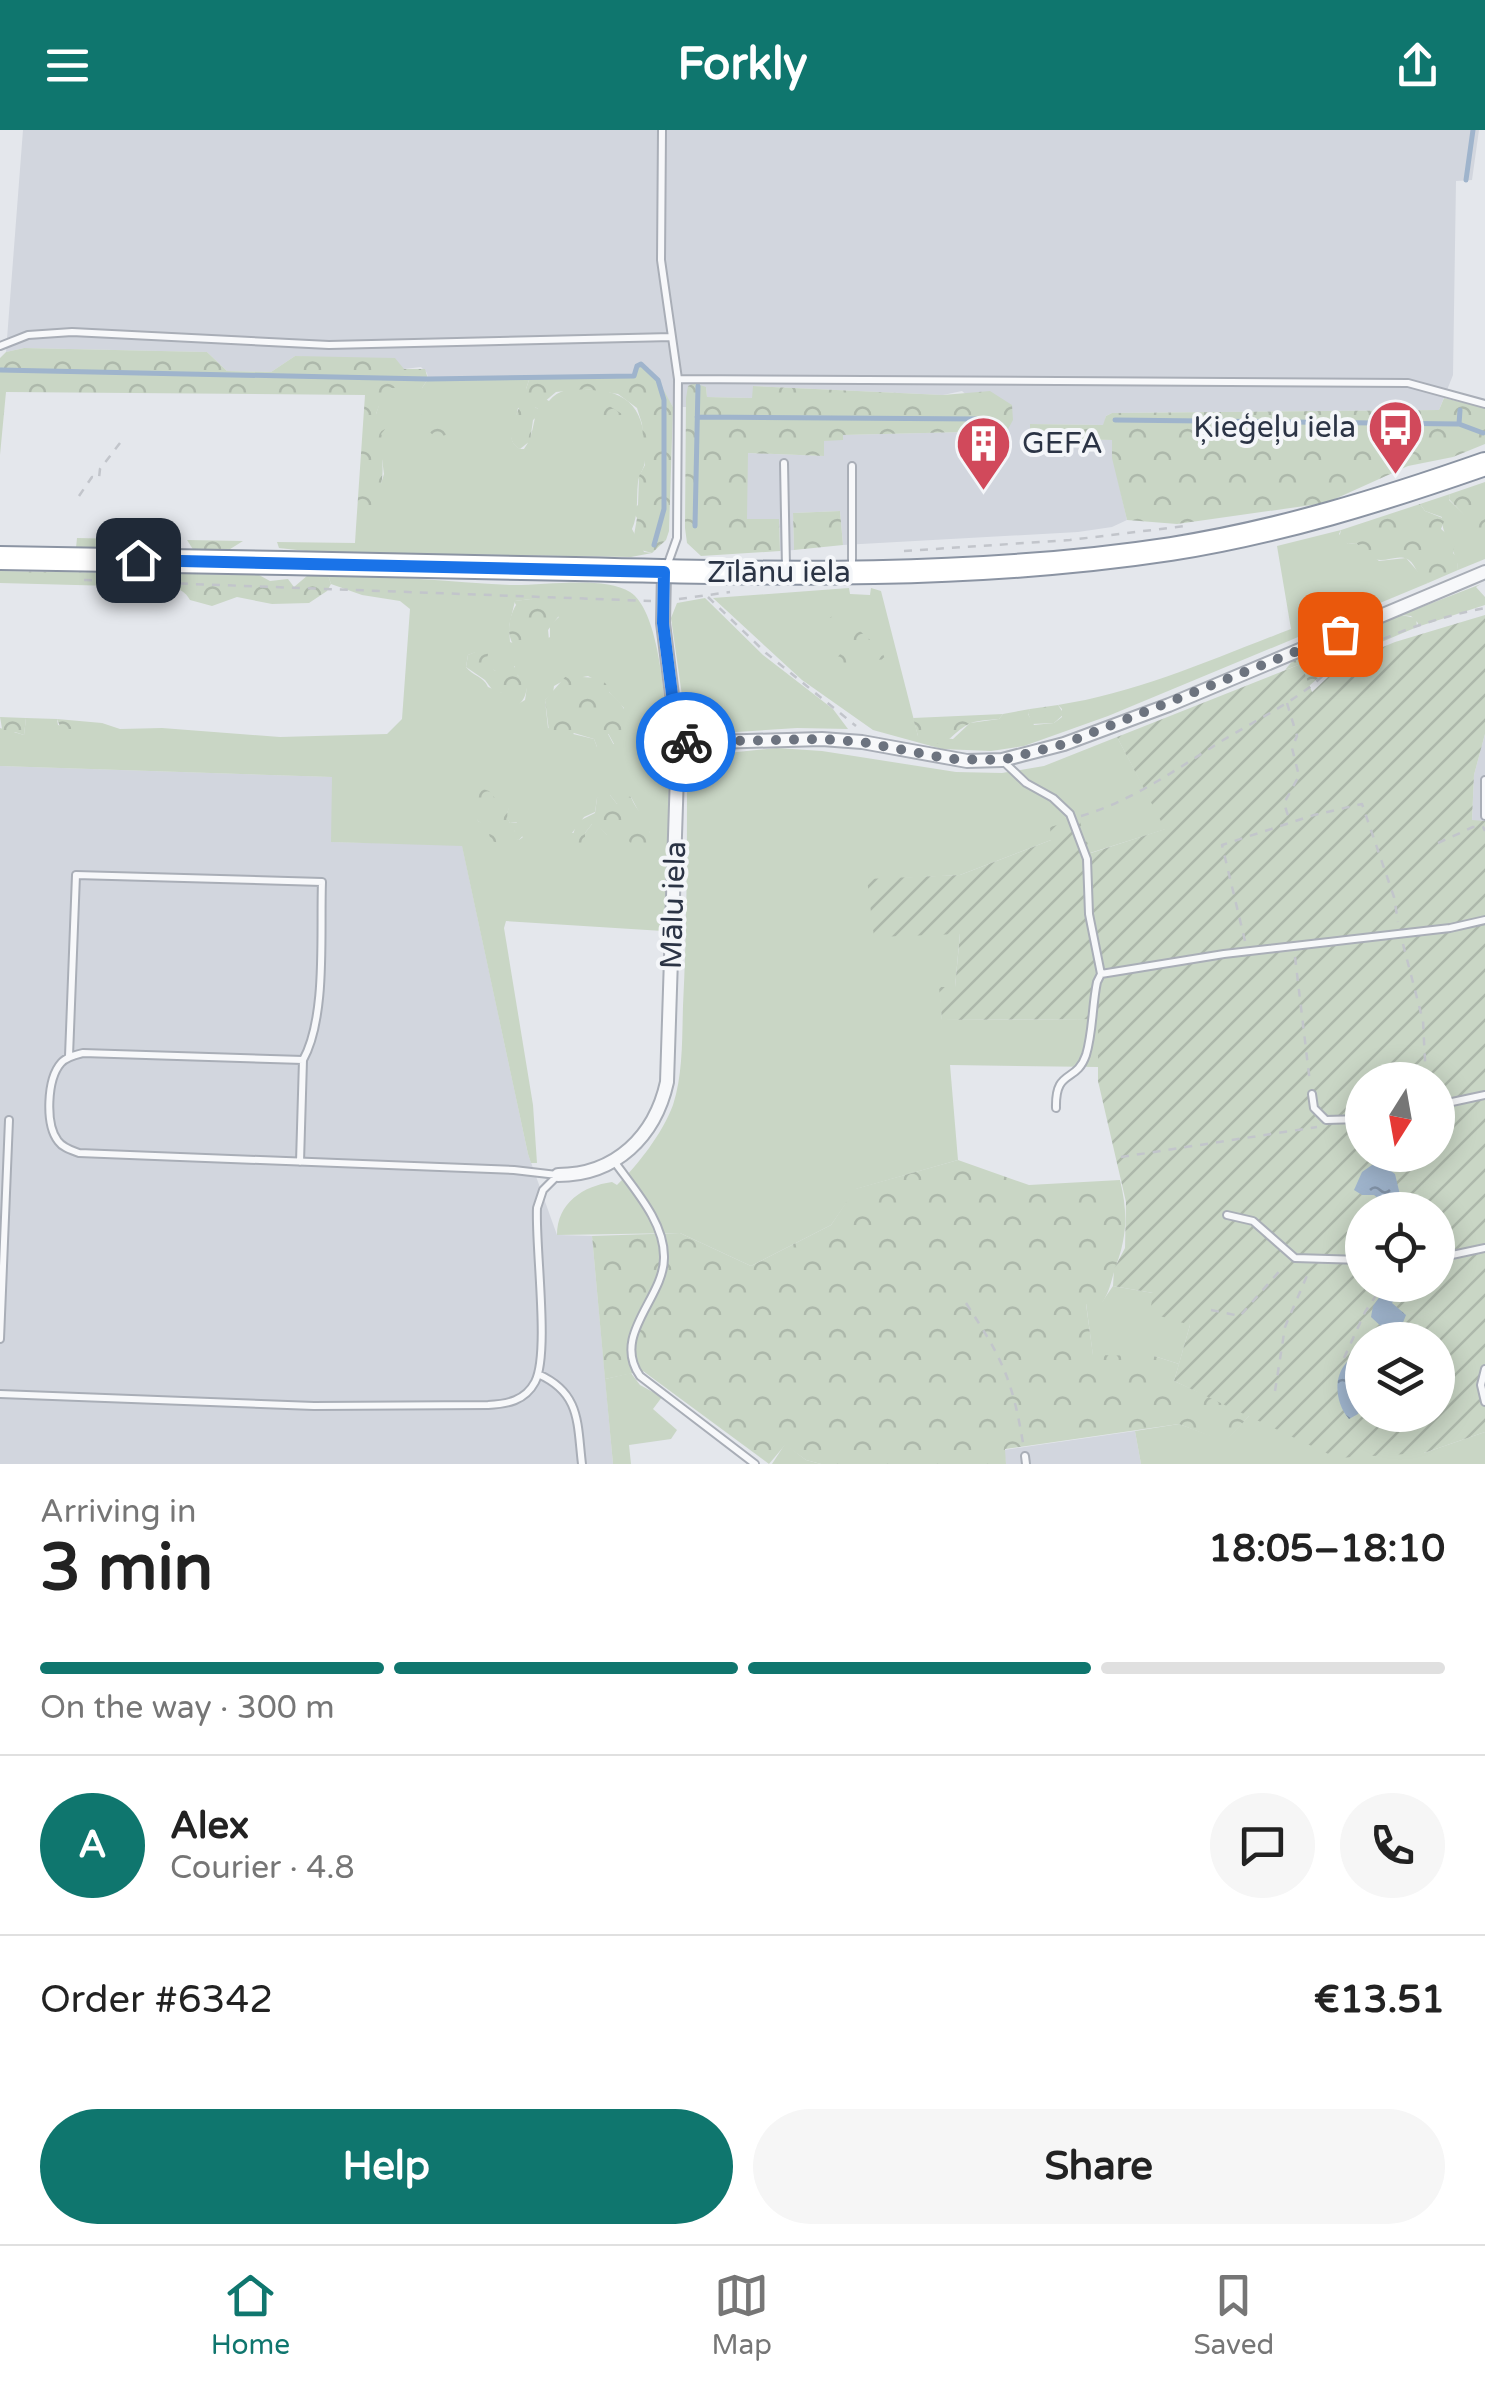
<!DOCTYPE html>
<meta charset="utf-8">
<style>
body{margin:0;font-family:"Varela Round",sans-serif;background:#f6f6f6;color:#222;height:100vh;display:flex;flex-direction:column;font-size:38px;white-space:nowrap}
*{box-sizing:border-box;margin:0}
p{font-size:32px;color:#767676}
.icon{flex:none;width:55px;height:55px;fill:none;stroke:currentColor;stroke-width:2;stroke-linecap:round;stroke-linejoin:round}
.map{position:relative;height:1334px;overflow:hidden}
.sheet{display:flex;flex-direction:column;background:#fff;flex:1}
.sheet>*{flex:none}
.needle{width:65px;rotate:191deg}
.buttons{position:absolute;left:1345px;top:932px;display:grid;gap:20px}
.buttons a{display:grid;place-items:center;width:110px;height:110px;border-radius:50%;background:#fff;box-shadow:0 5px 25px #0003;font-size:50px}
.pin{position:absolute;display:grid;place-items:center;width:85px;height:85px;color:#fff;margin:-42px;border-radius:20px;box-shadow:0 5px 15px #0006}
.courier{position:absolute;display:grid;place-items:center;width:100px;height:100px;margin:-50px;border:8px solid #1a73e8;border-radius:50%;background:#fff;color:#222;box-shadow:0 2px 12px #0007}
.headline em{font-style:normal;font-weight:700}
.headline div{display:flex;flex-direction:column-reverse}
.headline{display:flex;align-items:center;justify-content:space-between;height:170px;padding:0 40px}
h1{font-size:65px;font-weight:700;line-height:75px}
.bar{display:grid;grid-template-columns:repeat(4,1fr);gap:15px 10px;align-content:center;height:120px;padding:0 40px}
.bar i{height:12px;border-radius:8px;background:#e0e0e0}
.bar .current{background:#0f766e}
.bar p{grid-column:span 4}
.line{display:flex;align-items:center;gap:25px;padding:0 40px;border-top:2px solid #e0e0e0}
.line div{flex:1}
.round{display:grid;place-items:center;flex:none;width:105px;height:105px;border-radius:52px;background:#f6f6f6}
.button{display:flex;gap:20px;margin-top:auto;padding:20px 40px}
.button a{flex:1;height:115px;border-radius:60px;background:#0f766e;color:#fff;font-size:40px;font-weight:700;line-height:115px;text-align:center}
.button a+a{background:#f6f6f6;color:#222}
header{display:flex;justify-content:space-between;align-items:center;height:130px;padding:0 40px;background:#0f766e;color:#fff;font-size:45px;font-weight:700}
.tab-bar{display:flex;justify-content:space-around;align-items:center;height:140px;border-top:2px solid #e0e0e0;background:#fff;font-size:28px;color:#767676}
.tab-bar a{display:grid;justify-items:center;gap:5px}
.tab-bar .current{color:#0f766e}
.map>svg:first-child{display:block}
.built{fill:#d2d6de}
.grass{fill:#c9d6c5;fill-rule:evenodd}
.forest{fill:url(#forest-crowns)}
.garden{fill:url(#garden-furrows);fill-rule:evenodd}
.water{fill:url(#water-ripples)}
.lines{fill:none;stroke-linecap:round;stroke-linejoin:round}
.stream{stroke:#9fb4cc;stroke-width:5}
.lane-casing{stroke:#a9aeb7;stroke-width:10}
.street-casing{stroke:#a9aeb7;stroke-width:16}
.highway-casing{stroke:#8b94a3;stroke-width:26}
.path{stroke:#c2c5cb;stroke-width:2.5;stroke-dasharray:8 8;stroke-linecap:butt}
.lane{stroke:#f7f8fa;stroke-width:6}
.street{stroke:#f7f8fa;stroke-width:12}
.highway{stroke:#fff;stroke-width:22}
.done{stroke:#6c737f;stroke-width:10;stroke-dasharray:0 18}
.route{stroke:#1a73e8;stroke-width:12}
.labels{text-anchor:middle;stroke-width:8;stroke-linejoin:round;paint-order:stroke}
.poi-label{font-size:30px;fill:#2b3445;stroke:#f4f6f9;text-anchor:end}
.street-label{font-size:30px;fill:#2b3445;stroke:#f4f6f9}
</style>
<header><svg class="icon" aria-label="menu" viewBox="0 0 24 24"><path d="M4 6h16M4 12h16M4 18h16"/></svg>Forkly<svg class="icon" aria-label="share" viewBox="0 0 24 24"><path d="M12 15V3M7 8l5-5 5 5M5 13v7h14v-7"/></svg></header>
<div class="map">
<svg width="1485" height="1334" viewBox="0 0 1485 1334">
<defs>
<pattern id="forest-crowns" width="20" height="18" patternUnits="userSpaceOnUse" patternTransform="scale(2.5)"><rect width="20" height="18" fill="#c9d6c5"/><path d="M2 6a3 3 0 1 1 6 0M12 15a3 3 0 1 1 6 0" fill="none" stroke="#adb8ab"/></pattern>
<pattern id="garden-furrows" width="10" height="10" patternUnits="userSpaceOnUse" patternTransform="scale(2.5)"><rect width="10" height="10" fill="#c9d6c5"/><path d="M-1 1l2-2M0 10L10 0M9 11l2-2" fill="none" stroke="#adb8ab"/></pattern>
<pattern id="water-ripples" width="26" height="14" patternUnits="userSpaceOnUse" patternTransform="scale(2.5)"><rect width="26" height="14" fill="#9fb4cc"/><path d="M2 4q2-2 4 0t4 0M15 11q2-2 4 0t4 0" fill="none" stroke="#8293a7"/></pattern>
</defs>
<rect width="100%" height="100%" fill="#e4e7ec"/>
<path class="built" d="M23,0H1479L1472,50L1456,51L1453,245L1439,280L1112,283L1106,286L1104,295L1030,294L1031,308L1112,310L1113,328L1127,390L1112,397L1078,402L843,415L840,381L793,383L794,420L780,421L779,390L747,389V323L823,326L824,311L843,305L1007,301L962,261L943,265L754,256L753,268L707,267L706,257L686,268V277H673L649,238L634,246L428,249L427,243L421,237L404,239L295,226L271,242L227,241L207,222L24,218L6,222Z
M1485,604V691H1472L1474,645Z
M0,636L333,647L332,712L462,715L528,1024L557,1105L592,1106L613,1334H0Z
M1135,1301L1141,1334H1006L1004,1320Z"/>
<path class="grass" d="M530,247L526,259L549,271C559,259 570,259 584,259C634,260 646,283 645,330C645,338 639,344 638,352C636,369 639,383 632,399L644,422L652,423L631,427L315,422L279,418L277,412L355,413L356,397L368,396L384,344L376,284L379,275L392,258H422L428,249ZM535,277L538,279C532,293 534,306 524,319H520C503,309 516,293 518,278Z
M1450,364L1449,370L1468,388L1485,393V429L1458,440C1458,421 1441,407 1442,387L1425,381L1420,374Z
M1341,400L1339,404L1348,414L1356,413L1379,431L1406,428L1428,453L1108,586L1024,616L991,621L942,619L873,600L802,550L713,468L849,458L850,464L870,465L871,458L881,461L918,606L953,609L970,593L999,589L1003,584L1030,579L1028,584L1034,595L1054,593L1062,587V579L1058,575C1138,563 1215,528 1291,499L1277,416Z
M328,445C389,445 450,452 510,455C541,456 604,445 630,462C680,493 670,742 663,801L506,791L504,798L533,975L537,1033H531L528,1024L462,716L331,712L332,647L0,636V598L24,605L26,588L57,589L58,595L77,599L102,593L120,599L162,598L280,607L387,604L402,589L410,479L400,471L362,465L331,454ZM531,469L559,487L550,495V507L531,519L510,512L509,496L515,471ZM476,522L495,541L515,536L514,541C525,555 529,547 525,570L513,577L502,563L488,557C483,546 473,546 466,537L468,525ZM588,546L600,552L624,578L608,603L614,614L597,617L594,609L548,598L545,570L553,563L554,556L563,551ZM610,665L617,674L631,667L650,703L617,697L607,705L596,694H592L585,703H572L584,687L595,682L597,668ZM505,671L510,673L506,687L510,693L517,692L514,701L523,707L519,710L478,691L476,684Z
M1481,454L1476,457L1485,467V475L1417,497L1418,493L1411,486L1401,485Z
M705,468L763,525L833,579L848,599L797,598L720,603L700,600L686,584L683,573L671,488L677,473Z
M1117,607L1166,699L1090,723L1079,690L1051,710L960,745L867,750L960,803L955,857H940L942,890L1098,889V937L950,935L958,1030L856,1059L831,1095L751,1136L680,1103L557,1105C557,1073 583,1056 612,1052L617,1055C638,1035 662,1004 673,975C683,944 682,909 683,876C687,800 687,723 687,646L691,632L698,626L777,618L822,621L956,642L1002,643L1044,636Z
M1113,1156L1153,1163L1190,1195L1179,1234L1154,1226H1093L1086,1173L1102,1172Z
M631,1243L640,1255L662,1267L653,1279L677,1300L671,1309L629,1315L631,1334H613L605,1249Z
M1250,1285L1276,1296L1424,1323L1485,1302V1334H1141L1135,1301L1179,1294L1225,1311Z
M785,1314L806,1330L821,1334H772Z"/>
<path class="forest" d="M24,218L207,222L227,241L271,242L295,226L395,228L404,239H425L428,249L422,258H392L386,272L379,276L376,284L382,287L386,298L381,304C387,312 388,321 382,330C385,352 376,378 369,396L360,399L356,397L365,265L6,262L0,325V228L6,222Z
M641,234L658,250L673,277L669,401L666,410L652,423L637,419L633,411L637,388L632,380L638,375L639,346L645,335L642,294L637,278L618,264L586,259L556,262L543,273L528,266L526,259L530,247L633,246L637,236Z
M694,253L706,257L707,267L752,268L753,256L943,265L990,261L1012,275L1013,290L1007,301L843,305V310L824,311V326L748,323L747,389H779L780,421L701,426L687,413L685,398L686,268L688,256Z
M590,264L622,284L624,289L618,302H608L601,290L578,289L575,279L577,273Z
M1444,268L1485,278V314L1453,327L1408,336L1326,373L1177,394L1127,390L1112,328V310L1030,308V294L1103,295L1106,286L1112,283L1439,280Z
M526,271L538,279L540,284L533,290L530,311L520,319C502,309 515,289 521,273Z
M422,284L445,288L451,296L448,304L437,308L418,293Z
M1485,352V399L1483,402L1468,399L1467,388L1449,369L1450,364Z
M1420,374L1425,381L1445,389L1441,399L1455,411L1453,423L1457,427L1458,440L1428,453C1416,446 1416,433 1407,429C1395,423 1381,437 1368,425C1363,422 1361,417 1356,413L1348,414L1339,408L1341,400Z
M840,381L843,415L794,420L793,383Z
M77,408L170,410H173L170,419L76,418Z
M187,410L243,411L227,421H194Z
M0,441L259,445L270,451L288,449L294,457L308,445H328L331,454L327,461L309,473L272,474L237,467L212,476L190,470C178,449 160,463 145,472L142,470L151,457L0,453Z
M531,469L560,476L561,483L548,500L549,510L525,524C505,516 506,492 516,475L514,471Z
M834,485C856,490 862,508 880,516L885,529L864,532L854,540L839,537L836,529L847,516L841,506L827,504L822,493Z
M1401,485L1416,488L1417,497L1339,530L1309,556L1301,534L1285,540L1294,529Z
M480,511L485,512L489,518L487,530L495,541L504,533H513L518,546L528,549C527,565 523,578 506,579L502,575V563L494,562L485,550L466,537L468,525L475,522Z
M566,546L598,548L609,556V562C623,574 634,587 620,604H608L616,619L613,626L601,627L594,609L574,603L562,616L550,609L545,570Z
M1058,575L1064,584L1054,593L1032,594L1028,583L1030,579Z
M1003,584L999,589C989,590 975,590 967,595C946,607 947,624 918,606L913,588Z
M0,587L26,588L24,605L15,602L3,604Z
M57,589L102,593L99,595L101,600L95,606H81L77,599H61Z
M483,659L489,661L499,673L511,664L516,667C511,676 503,682 510,693L524,692L514,701L525,703L519,710L507,708L504,714L491,711L487,697L478,691L469,676L471,668Z
M604,663L610,665L617,674L621,665L631,667C636,681 648,688 650,703L656,704L655,717L642,722L632,716L622,699L617,698V710H612L595,694H592L585,703V712L579,717L570,714L577,692L595,683L597,668Z
M958,1030L1029,1055L1120,1050C1128,1083 1127,1106 1116,1136C1111,1150 1111,1159 1102,1173L1086,1174L1093,1225L1154,1226L1179,1234L1174,1251L1250,1285L1225,1312L1179,1294L1005,1319L1006,1334H821L806,1330L785,1315L769,1334L643,1241L605,1249L592,1106L680,1103L751,1136L831,1095L855,1059Z"/>
<path class="garden" d="M1485,485V604L1474,645L1472,690L1485,691V1302L1424,1323L1337,1328L1174,1251L1190,1195L1150,1183L1153,1163L1113,1156L1114,1139L1125,1118L1126,1072L1098,951V889L942,890L939,857H955L960,804L874,807L867,749L960,745L1051,710L1050,697L1079,689L1091,723L1165,699L1117,607L1301,534L1312,562L1342,534L1395,512ZM1362,950H1438V1025H1362ZM1362,1080H1438V1155H1362ZM1362,1210H1438V1285H1362Z"/>
<path class="water" d="M1372,1035H1383L1395,1044L1401,1069L1396,1080H1373L1379,1069L1374,1065H1362L1354,1060L1362,1042Z
M1388,1155L1402,1157L1392,1173L1406,1185L1402,1195L1385,1200L1371,1187L1373,1176Z
M1362,1223V1270L1358,1284L1349,1289C1331,1268 1333,1232 1362,1223Z"/>
<g class="lines">
<path class="stream" d="M1466,50L1473,0
M0,240L428,249L634,246L637,236L641,234L658,250L664,270V379L654,415
M697,287L981,289
M1115,290L1459,294L1460,280
M1459,294L1483,303
M695,396L698,256"/>
<defs>
<path id="lane" d="M662,0L661,130L678,249L677,408L667,436
M0,216L28,205L72,202L329,215L672,207
M678,249L1408,253L1485,274
M784,333L786,437
M852,336V440
M1004,632L1026,653L1053,668L1070,684L1087,729L1089,784L1101,844L1097,852C1092,876 1093,902 1086,925C1076,954 1055,938 1056,978
M1485,650V686
M1101,844L1224,824L1450,798L1485,790
M69,926L76,745L322,752C320,803 327,887 303,930
M1312,964L1314,978L1326,990L1362,989
M1438,975L1485,965
M614,1031C633,1058 665,1092 664,1128C664,1168 611,1205 640,1246L755,1334
M300,1032L303,930L83,923C75,925 66,927 61,933C47,949 45,994 58,1011C63,1018 71,1020 79,1023L514,1040L557,1045
M1227,1085L1253,1091L1295,1128L1362,1130
M1438,1128L1485,1118
M0,1209L9,990
M1485,1239L1481,1255L1485,1272
M538,1244C581,1263 577,1293 582,1334
M0,1264L314,1276L488,1275C507,1274 525,1271 535,1252C550,1223 535,1117 537,1078L543,1060L557,1046
M1025,1326L1026,1334"/>
<path id="street" d="M678,613L822,609L862,612L967,631L1002,630L1064,614L1169,575L1485,442
M558,1045C616,1045 655,1006 667,952L678,613L663,493L664,442"/>
<path id="highway" d="M0,428C192,431 383,435 575,439C774,444 974,449 1171,419C1279,402 1382,370 1485,334"/>
</defs>
<use href="#lane" class="lane-casing"/>
<use href="#street" class="street-casing"/>
<use href="#highway" class="highway-casing"/>
<path class="path" d="M79,366L92,347L99,348L100,339L120,313
M904,421L1070,410L1185,396
M84,450L651,471
M708,467L766,523L856,596
M679,469L730,462
M1287,573L1297,606L1292,618L1299,646L1284,673L1290,692
M1081,686C1128,672 1168,645 1209,619C1241,598 1276,582 1307,559C1319,551 1329,538 1342,530C1383,505 1438,487 1485,478
M1438,713L1473,697H1483L1485,701
M1245,811L1222,715L1314,685L1362,674L1394,767L1398,792
M1403,814L1423,891L1426,950
M1295,827L1310,953
M1121,1027L1317,997
M1395,1036L1400,1025
M966,1173C1001,1227 1012,1247 1023,1313
M1211,1180L1240,1186L1284,1136
M1344,1228L1365,1182L1383,1155
M1275,1261L1285,1197L1309,1141"/>
<use href="#lane" class="lane"/>
<use href="#street" class="street"/>
<use href="#highway" class="highway"/>
</g>
<g class="lines">
<path class="done" d="M686,612L822,609L862,612L950,629L1002,630L1064,614L1340,504"/>
<path class="route" d="M138,430L664,442L663,493L678,612H686"/>
</g>
<defs>
<symbol id="bus-pin" viewBox="-11 -11 22 30"><path d="M0 17L-7.5 6A9.5 9.5 0 1 1 7.5 6Z" fill="#d1495b" stroke="#f4f6f9"/><path d="M-5-6H5V4H4V6H2V4H-2V6H-4V4H-5ZM-3.5-4V0h7V-4ZM-3.5 1.2v1.5H-2V1.2ZM2 1.2v1.5H3.5V1.2Z" fill="#fff"/></symbol>
<symbol id="building-pin" viewBox="-11 -11 22 30"><path d="M0 17L-7.5 6A9.5 9.5 0 1 1 7.5 6Z" fill="#d1495b" stroke="#f4f6f9"/><path d="M-4-6H4V6H1V3H-1V6H-4ZM-2.5-4.3h1.7v1.8h-1.7ZM.8-4.3h1.7v1.8H.8ZM-2.5-1h1.7V.8h-1.7ZM.8-1h1.7V.8H.8Z" fill="#fff"/></symbol>
</defs>
<g fill-rule="evenodd">
<use href="#bus-pin" x="1364" y="266" width="63" height="86"/>
<use href="#building-pin" x="952" y="282" width="63" height="86"/>
</g>
<g class="labels">
<g class="poi-label">
<text x="1356" y="307">Ķieģeļu iela</text>
<text x="1022" y="323" text-anchor="start">GEFA</text>
</g>
<g class="street-label">
<text x="779" y="452">Zīlānu iela</text>
<text transform="translate(673 775) rotate(-88)" y="10">Mālu iela</text>
</g>
</g>
</svg>
<div class="buttons">
<a><svg class="needle" viewBox="-14 -14 28 28"><path d="M0-13l5 13h-10z" fill="#e53935"/><path d="M0 13l5-13h-10z" fill="#767676"/></svg></a>
<a><svg class="icon" aria-label="locate" viewBox="0 0 24 24"><circle cx="12" cy="12" r="6"/><path d="M12 2v4M12 18v4M2 12h4M18 12h4"/></svg></a>
<a><svg class="icon" aria-label="layers" viewBox="0 0 24 24"><path d="M12 4l9 5-9 5-9-5zM3 14l9 5 9-5"/></svg></a>
</div>
<div class="pin" style="left:1340px;top:504px;background:#ea580c"><svg class="icon" aria-label="bag" viewBox="0 0 24 24"><path d="M5 8h14l-1 12H6zM9 8a3 3 0 0 1 6 0"/></svg></div>
<div class="pin" style="left:138px;top:430px;background:#1f2937"><svg class="icon" aria-label="home" viewBox="0 0 24 24"><path d="M3 11l9-7 9 7M6 9v11h12V9"/></svg></div>
<div class="courier" style="left:686px;top:612px"><svg class="icon" aria-label="bike" viewBox="0 0 24 24"><circle cx="6" cy="16" r="4"/><circle cx="18" cy="16" r="4"/><path d="M6 16l4-8h5l3 8M10 8l3 8H6M13 5h3"/></svg></div>
</div>
<section class="sheet">
<div class="headline"><div><h1>3 min</h1><p>Arriving in</p></div><em>18:05–18:10</em></div>
<div class="bar"><i class="current"></i><i class="current"></i><i class="current"></i><i></i><p>On the way · 300 m</p></div>
<div class="line" style="height:180px"><b class="round" style="background:#0f766e;color:#fff">A</b><div><b>Alex</b><p>Courier · 4.8</p></div><a class="round"><svg class="icon" aria-label="chat" viewBox="0 0 24 24"><path d="M4 5h16v11H9l-5 4z"/></svg></a><a class="round"><svg class="icon" aria-label="phone" viewBox="0 0 24 24"><path d="M5 4h4l2 5-3 2q2 4 5 5l2-3 5 2v4C11 20 4 13 5 4z"/></svg></a></div>
<div class="line" style="height:130px"><div>Order #6342</div><b>€13.51</b></div>
<div class="button"><a>Help</a><a>Share</a></div>
</section>
<nav class="tab-bar">
<a class="current"><svg class="icon" aria-label="home" viewBox="0 0 24 24"><path d="M3 11l9-7 9 7M6 9v11h12V9"/></svg>Home</a>
<a><svg class="icon" aria-label="map" viewBox="0 0 24 24"><path d="M3 6l6-2 6 2 6-2v14l-6 2-6-2-6 2zM9 4v14M15 6v14"/></svg>Map</a>
<a><svg class="icon" aria-label="saved" viewBox="0 0 24 24"><path d="M7 4h10v16l-5-4-5 4z"/></svg>Saved</a>
</nav>
